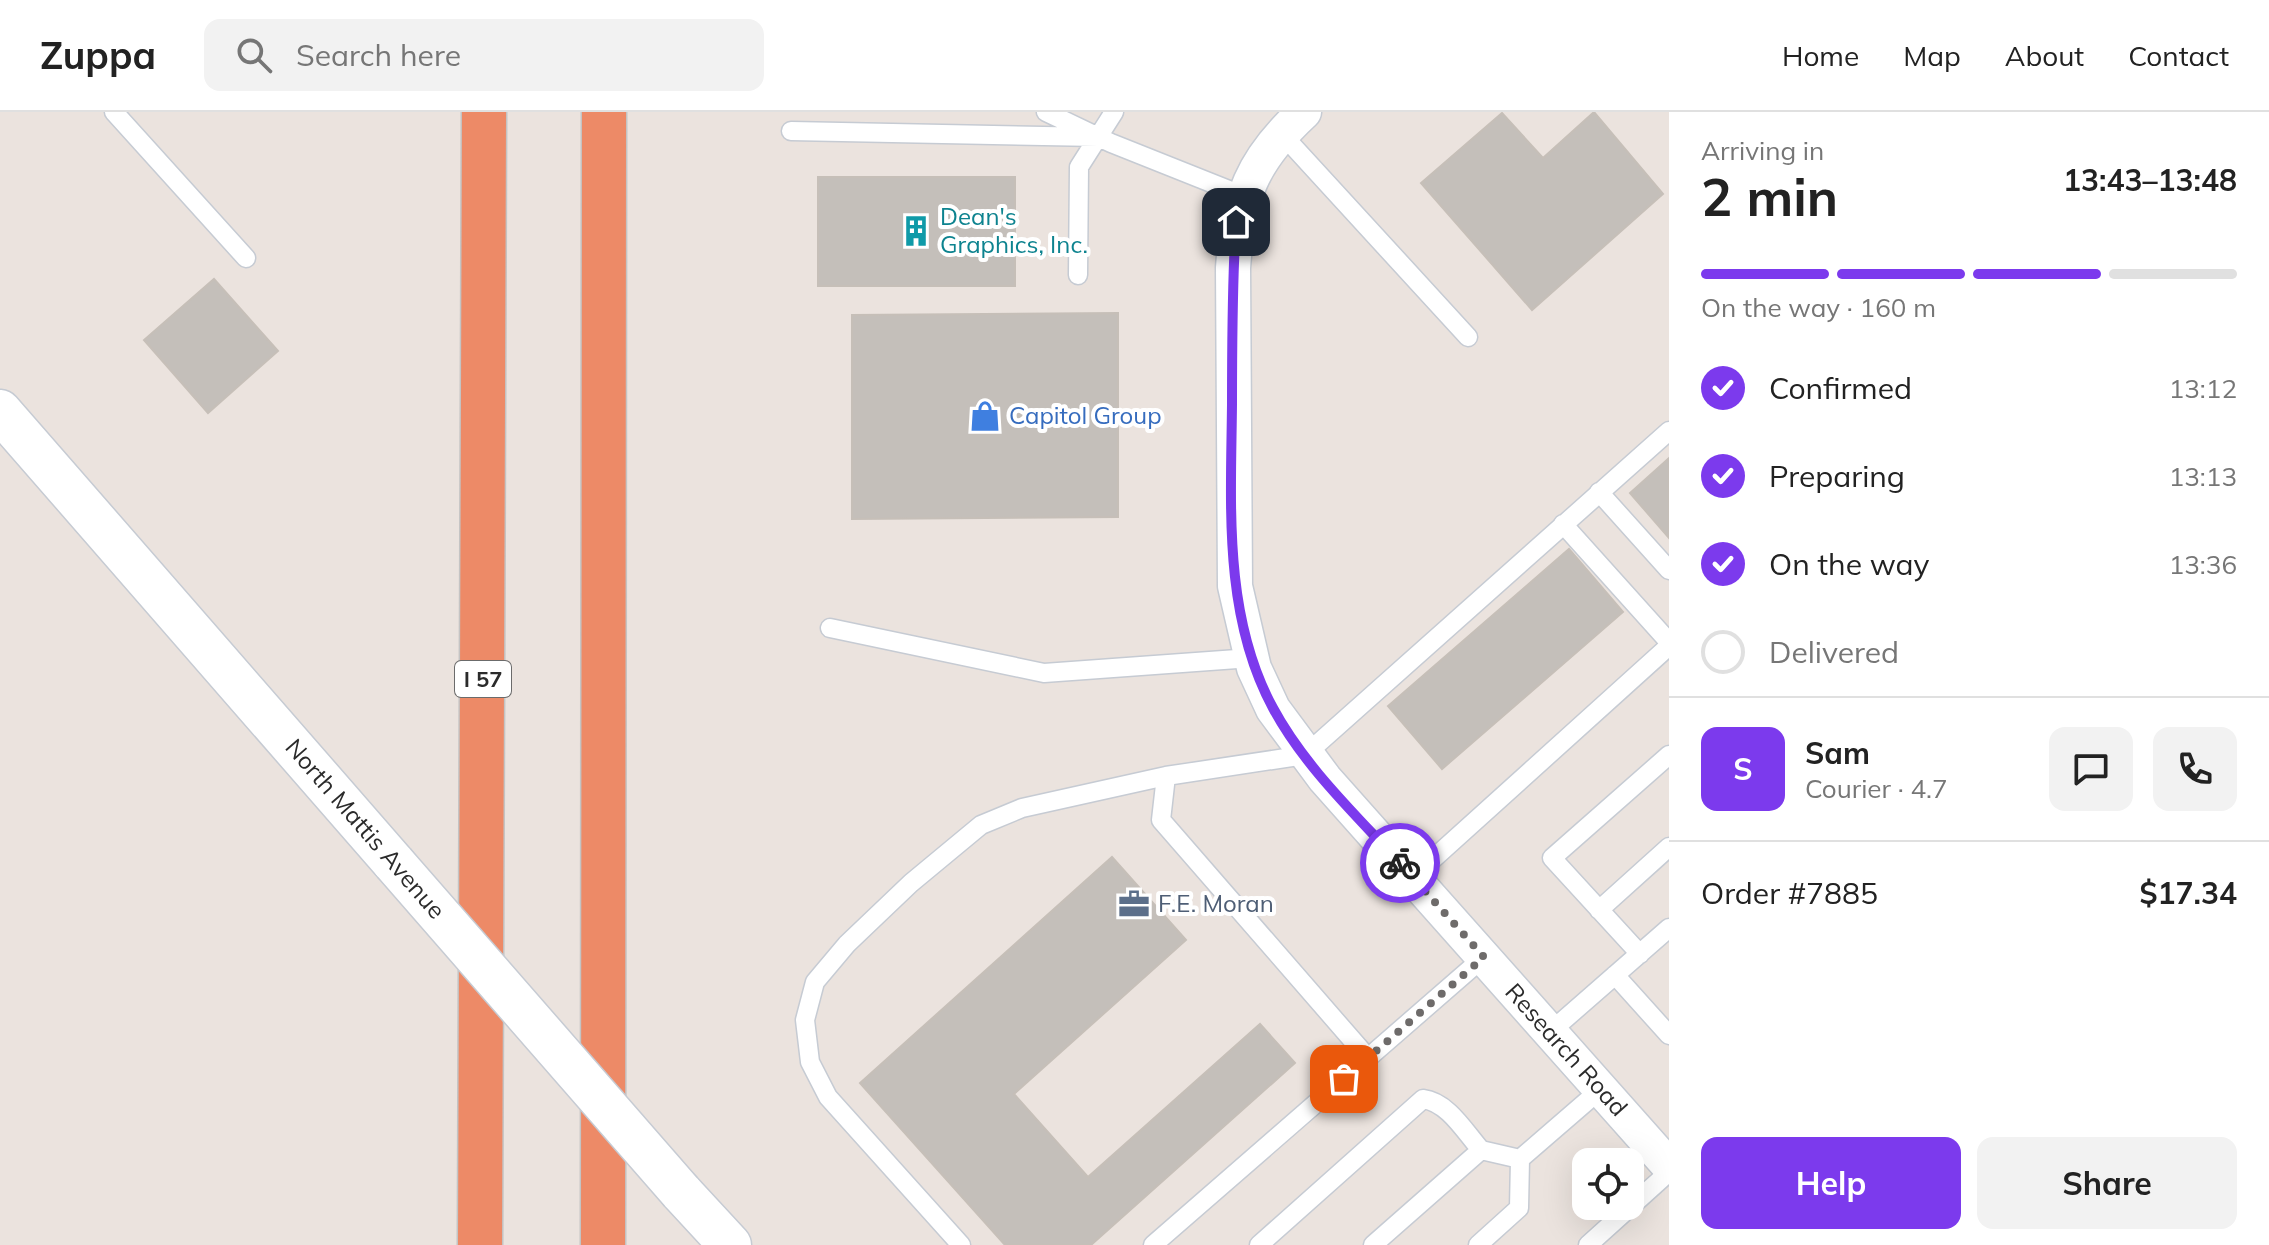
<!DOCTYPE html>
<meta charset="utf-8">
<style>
body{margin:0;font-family:Mulish,sans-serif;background:#f2f2f2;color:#222;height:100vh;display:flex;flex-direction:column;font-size:30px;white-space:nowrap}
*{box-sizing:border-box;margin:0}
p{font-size:26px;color:#767676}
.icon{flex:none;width:44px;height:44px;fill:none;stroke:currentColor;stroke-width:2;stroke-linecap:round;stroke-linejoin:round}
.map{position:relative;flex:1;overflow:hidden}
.side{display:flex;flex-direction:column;background:#fff;width:600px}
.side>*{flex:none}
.fabs{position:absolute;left:1572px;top:1036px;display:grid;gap:16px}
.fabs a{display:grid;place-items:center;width:72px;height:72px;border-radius:16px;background:#fff;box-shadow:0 8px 32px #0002;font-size:40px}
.pin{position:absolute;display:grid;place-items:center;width:68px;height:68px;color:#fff;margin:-34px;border-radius:16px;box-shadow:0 4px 12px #0006}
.courier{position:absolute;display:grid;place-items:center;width:80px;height:80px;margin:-40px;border:6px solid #7c3aed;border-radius:50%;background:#fff;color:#222;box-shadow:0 2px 10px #0007}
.overview em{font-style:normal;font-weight:700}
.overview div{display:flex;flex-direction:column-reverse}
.overview{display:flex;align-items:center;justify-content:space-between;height:136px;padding:0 32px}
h1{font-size:52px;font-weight:700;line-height:60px}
.bar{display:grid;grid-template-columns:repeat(4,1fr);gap:12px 8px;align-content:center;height:96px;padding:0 32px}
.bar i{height:10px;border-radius:6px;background:#e0e0e0}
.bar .selected{background:#7c3aed}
.bar p{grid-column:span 4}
.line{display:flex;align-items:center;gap:20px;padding:0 32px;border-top:2px solid #e0e0e0}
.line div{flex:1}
.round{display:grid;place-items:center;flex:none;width:84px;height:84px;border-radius:16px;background:#f2f2f2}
ol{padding:0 32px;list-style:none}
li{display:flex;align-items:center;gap:24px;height:88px}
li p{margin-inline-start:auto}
li .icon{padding:8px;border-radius:50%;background:#7c3aed;color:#fff;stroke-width:4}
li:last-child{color:#767676}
li i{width:44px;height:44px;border:4px solid #e0e0e0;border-radius:50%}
.action{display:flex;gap:16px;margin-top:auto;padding:16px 32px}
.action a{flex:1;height:92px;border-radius:16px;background:#7c3aed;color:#fff;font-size:32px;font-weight:700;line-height:92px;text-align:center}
.action a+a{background:#f2f2f2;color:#222}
header{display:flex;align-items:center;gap:48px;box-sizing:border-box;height:112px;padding:0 40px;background:#fff;border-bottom:2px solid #e0e0e0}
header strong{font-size:38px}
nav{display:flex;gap:44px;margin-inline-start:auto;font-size:28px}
.search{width:560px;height:72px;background:#f2f2f2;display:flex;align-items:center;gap:20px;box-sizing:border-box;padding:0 28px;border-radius:16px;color:#767676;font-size:30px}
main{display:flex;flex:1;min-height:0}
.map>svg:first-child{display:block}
.building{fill:#c4bfba;stroke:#c6bfb8;stroke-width:2}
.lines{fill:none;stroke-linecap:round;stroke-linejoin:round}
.service-casing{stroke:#c6cbd3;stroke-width:21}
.minor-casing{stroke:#c6cbd3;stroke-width:37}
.tertiary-casing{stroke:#c6cbd3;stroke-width:45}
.motorway-casing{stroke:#c4c4c4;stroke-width:47}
.service{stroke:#fff;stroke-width:18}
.minor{stroke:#fff;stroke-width:34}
.tertiary{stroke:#fff;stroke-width:42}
.motorway{stroke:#ed8a67;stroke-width:44}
.tertiary-bridge-casing{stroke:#c6cbd3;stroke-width:45;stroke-linecap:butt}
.tertiary-bridge{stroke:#fff;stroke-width:42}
.done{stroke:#6e6b6a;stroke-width:8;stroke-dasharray:0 14.4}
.route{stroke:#7c3aed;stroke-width:10}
.labels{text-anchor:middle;stroke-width:8;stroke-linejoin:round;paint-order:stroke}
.shield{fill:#fff;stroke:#6b6b6b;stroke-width:2}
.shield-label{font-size:22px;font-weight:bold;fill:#2b2b2b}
.culture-label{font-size:24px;fill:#0d838f;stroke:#fff;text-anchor:start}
.shop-label{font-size:24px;fill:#366cbe;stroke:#fff;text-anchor:start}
.street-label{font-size:24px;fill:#2b2b2b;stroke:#fff}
.service-label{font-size:24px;fill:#4e5e75;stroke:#fff;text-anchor:start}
</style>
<header>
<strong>Zuppa</strong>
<div class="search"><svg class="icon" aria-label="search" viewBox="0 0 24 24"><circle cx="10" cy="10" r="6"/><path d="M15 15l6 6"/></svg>Search here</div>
<nav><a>Home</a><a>Map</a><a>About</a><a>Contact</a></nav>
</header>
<main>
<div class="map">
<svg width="1669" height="1133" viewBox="0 0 1669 1133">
<rect width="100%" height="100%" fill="#ebe3de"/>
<path class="building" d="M1594,0L1663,82L1532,198L1421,71L1502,1L1543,46Z
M818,65H1015V174H818Z
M214,167L278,239L208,301L144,228Z
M1118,201V405L852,407V203Z
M1669,346V426L1630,381Z
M1569,437L1623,500L1442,657L1388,594Z
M1112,745L1186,828L1014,982L1088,1065L1260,912L1295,951L1091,1133H1005L860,971Z"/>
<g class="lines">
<defs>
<path id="service" d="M114,0L246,146
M1046,0L1111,31L1244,84
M791,19L1098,25
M1281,21L1468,225
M1078,163L1079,55L1114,0
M1599,380L1669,458
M1563,412L1669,530
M830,516L1044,561L1251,546
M1166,664L1161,708L1368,946
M1413,765L1669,534
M1599,798L1669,735
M1640,842L1552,746L1669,643
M1615,863L1669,923
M1550,920L1669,816
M961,1133L828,985L810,950L805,908L815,870L847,832L911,771L981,713L1022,696L1166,664L1305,643L1669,319
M1153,1133L1484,845
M1259,1133L1423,987C1448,990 1465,1020 1481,1038
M1373,1133L1481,1038L1520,1047
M1478,1133L1519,1096L1520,1047L1601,977
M1588,1133L1669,1060"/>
<path id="minor" d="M1304,0C1251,49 1238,85 1233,156L1235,474L1254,556L1273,597L1325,667L1669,1054"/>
<path id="tertiary" d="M0,299L394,751
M681,1080L730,1133"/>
<path id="motorway" d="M480,1133L484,0
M603,1133L604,0"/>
</defs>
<use href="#service" class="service-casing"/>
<use href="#minor" class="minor-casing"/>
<use href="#tertiary" class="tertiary-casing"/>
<use href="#motorway" class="motorway-casing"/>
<use href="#service" class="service"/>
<use href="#minor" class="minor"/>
<use href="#tertiary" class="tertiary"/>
<use href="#motorway" class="motorway"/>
<defs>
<path id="tertiary-bridge" d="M394,751L681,1080"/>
</defs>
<use href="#tertiary-bridge" class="tertiary-bridge-casing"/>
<use href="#tertiary-bridge" class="tertiary-bridge"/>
</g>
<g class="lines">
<path class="done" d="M1344,967L1484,845L1400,751"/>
<path class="route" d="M1236,110C1232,171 1232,231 1232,292C1231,394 1223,504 1273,596C1304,654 1356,703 1400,751"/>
</g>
<defs>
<symbol id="building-bare" viewBox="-9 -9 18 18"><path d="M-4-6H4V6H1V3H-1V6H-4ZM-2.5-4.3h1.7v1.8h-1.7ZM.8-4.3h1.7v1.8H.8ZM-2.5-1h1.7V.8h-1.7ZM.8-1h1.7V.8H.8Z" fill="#0f9aa8" stroke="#fff" stroke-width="2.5" paint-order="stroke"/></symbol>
<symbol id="shop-bare" viewBox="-9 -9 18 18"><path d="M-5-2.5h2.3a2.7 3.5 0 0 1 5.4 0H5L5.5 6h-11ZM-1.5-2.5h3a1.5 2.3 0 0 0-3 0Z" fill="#3f7fe0" stroke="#fff" stroke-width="2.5" paint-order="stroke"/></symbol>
<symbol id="office-bare" viewBox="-9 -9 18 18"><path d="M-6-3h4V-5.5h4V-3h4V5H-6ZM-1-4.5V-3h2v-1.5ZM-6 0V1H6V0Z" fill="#5c6f8a" stroke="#fff" stroke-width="2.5" paint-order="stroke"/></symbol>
</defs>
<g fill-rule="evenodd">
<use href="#building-bare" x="894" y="97" width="44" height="44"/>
<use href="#shop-bare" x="963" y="282" width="44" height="44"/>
<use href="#office-bare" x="1112" y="770" width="44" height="44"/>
</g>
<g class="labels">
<rect class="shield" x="455" y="549" width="56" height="36" rx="6"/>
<g class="shield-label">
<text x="483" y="575">I 57</text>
</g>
<g class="culture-label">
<text x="940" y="113">Dean's<tspan x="940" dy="28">Graphics, Inc.</tspan></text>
</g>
<g class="shop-label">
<text x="1009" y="312">Capitol Group</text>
</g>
<g class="street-label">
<text transform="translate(365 717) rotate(49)" y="8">North Mattis Avenue</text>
<text transform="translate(1566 938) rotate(48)" y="8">Research Road</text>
</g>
<g class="service-label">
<text x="1158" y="800">F.E. Moran</text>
</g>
</g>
</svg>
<div class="fabs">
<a><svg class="icon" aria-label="locate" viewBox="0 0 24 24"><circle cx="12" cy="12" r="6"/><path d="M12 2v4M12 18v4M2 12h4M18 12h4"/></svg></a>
</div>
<div class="pin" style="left:1344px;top:967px;background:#ea580c"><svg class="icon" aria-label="bag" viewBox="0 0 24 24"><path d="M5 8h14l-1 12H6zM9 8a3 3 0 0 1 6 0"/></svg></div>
<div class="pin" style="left:1236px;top:110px;background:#1f2937"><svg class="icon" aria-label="home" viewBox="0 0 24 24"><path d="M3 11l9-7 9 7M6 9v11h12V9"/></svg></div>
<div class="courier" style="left:1400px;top:751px"><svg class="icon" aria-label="bike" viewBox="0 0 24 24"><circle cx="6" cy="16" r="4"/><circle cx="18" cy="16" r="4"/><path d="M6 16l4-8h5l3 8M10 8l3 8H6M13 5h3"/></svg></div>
</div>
<section class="side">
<div class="overview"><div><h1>2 min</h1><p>Arriving in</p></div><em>13:43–13:48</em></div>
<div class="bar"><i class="selected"></i><i class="selected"></i><i class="selected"></i><i></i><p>On the way · 160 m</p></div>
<ol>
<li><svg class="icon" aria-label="check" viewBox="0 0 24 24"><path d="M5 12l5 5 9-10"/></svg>Confirmed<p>13:12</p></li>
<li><svg class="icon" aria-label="check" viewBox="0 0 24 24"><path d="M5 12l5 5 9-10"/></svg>Preparing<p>13:13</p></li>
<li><svg class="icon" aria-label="check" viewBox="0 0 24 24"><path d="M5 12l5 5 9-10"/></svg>On the way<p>13:36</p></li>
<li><i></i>Delivered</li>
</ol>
<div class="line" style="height:144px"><b class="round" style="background:#7c3aed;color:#fff">S</b><div><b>Sam</b><p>Courier · 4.7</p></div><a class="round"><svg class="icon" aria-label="chat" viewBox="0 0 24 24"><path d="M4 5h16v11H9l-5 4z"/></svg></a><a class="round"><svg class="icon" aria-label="phone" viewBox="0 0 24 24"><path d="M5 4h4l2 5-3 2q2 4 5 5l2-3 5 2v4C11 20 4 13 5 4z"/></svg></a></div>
<div class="line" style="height:104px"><div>Order #7885</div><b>$17.34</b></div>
<div class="action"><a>Help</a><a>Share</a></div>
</section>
</main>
